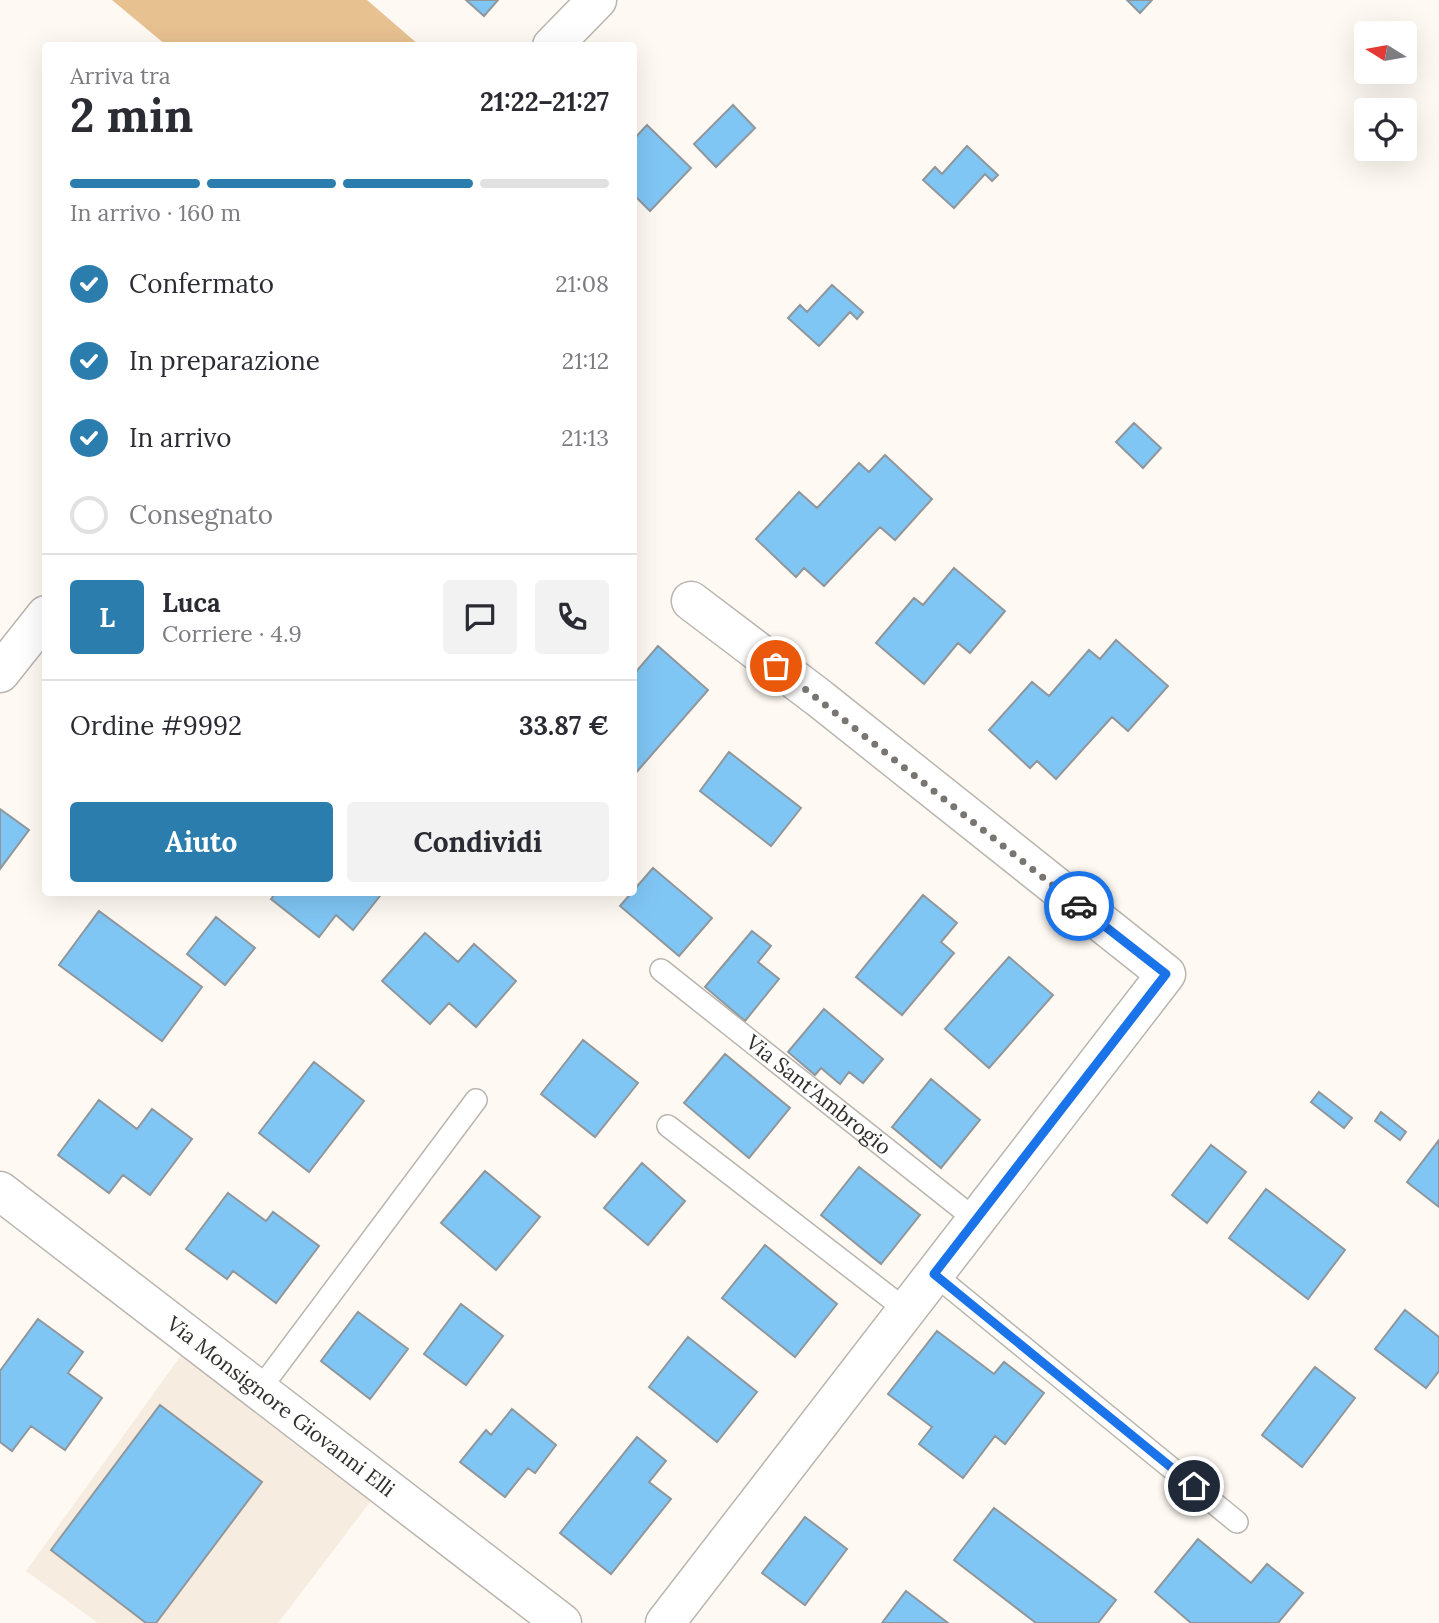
<!DOCTYPE html>
<html lang="it">
<meta charset="utf-8">
<style>
body{margin:0;font-family:Lora,serif;background:#f2f2f3;color:#2b2b33;height:100vh;display:flex;flex-direction:column;font-size:26px;white-space:nowrap}
*{box-sizing:border-box;margin:0}
p{font-size:23px;color:#7c7c81}
.icon{flex:none;width:38px;height:38px;fill:none;stroke:currentColor;stroke-width:2;stroke-linecap:round;stroke-linejoin:round}
.map{position:relative;flex:1;overflow:hidden}
.drawer{position:absolute;left:42px;top:42px;width:595px;height:854px;display:flex;flex-direction:column;background:#fff;border-radius:7px;box-shadow:0 7px 28px #0002}
.drawer>*{flex:none}
.needle{width:46px;rotate:281deg}
.controls{position:absolute;left:1354px;top:21px;display:grid;gap:14px}
.controls a{display:grid;place-items:center;width:63px;height:63px;border-radius:7px;background:#fff;box-shadow:0 7px 28px #0002;font-size:35px}
.pin{position:absolute;display:grid;place-items:center;width:60px;height:60px;color:#fff;margin:-30px;border:4px solid #fff;border-radius:50%;box-shadow:0 2px 7px #0007}
.courier{position:absolute;display:grid;place-items:center;width:70px;height:70px;margin:-35px;border:5px solid #1a73e8;border-radius:50%;background:#fff;color:#222;box-shadow:0 2px 9px #0007}
.headline em{font-style:normal;font-weight:700}
.headline div{display:flex;flex-direction:column-reverse}
.headline{display:flex;align-items:center;justify-content:space-between;height:119px;padding:0 28px}
h1{font-size:46px;font-weight:700;line-height:52px}
.bar{display:grid;grid-template-columns:repeat(4,1fr);gap:10px 7px;align-content:center;height:84px;padding:0 28px}
.bar i{height:9px;border-radius:5px;background:#e1e1e2}
.bar .current{background:#2b7dae}
.bar p{grid-column:span 4}
.line{display:flex;align-items:center;gap:18px;padding:0 28px;border-top:2px solid #e1e1e2}
.line div{flex:1}
.round{display:grid;place-items:center;flex:none;width:74px;height:74px;border-radius:7px;background:#f2f2f3}
ol{padding:0 28px;list-style:none}
li{display:flex;align-items:center;gap:21px;height:77px}
li p{margin-inline-start:auto}
li .icon{padding:7px;border-radius:50%;background:#2b7dae;color:#fff;stroke-width:4}
li:last-child{color:#7c7c81}
li i{width:38px;height:38px;border:4px solid #e1e1e2;border-radius:50%}
.primary-button{display:flex;gap:14px;margin-top:auto;padding:14px 28px}
.primary-button a{flex:1;height:80px;border-radius:7px;background:#2b7dae;color:#fff;font-size:28px;font-weight:700;line-height:80px;text-align:center}
.primary-button a+a{background:#f2f2f3;color:#2b2b33}
.map>svg:first-child{display:block}
.built{fill:#f6ecdf}
.green{fill:#e7c190}
.building{fill:#80c6f5;stroke:#90979c;stroke-width:2}
.lines{fill:none;stroke-linecap:round;stroke-linejoin:round}
.lane-casing{stroke:#bab5af;stroke-width:24}
.street-casing{stroke:#bab5af;stroke-width:41}
.lane{stroke:#fff;stroke-width:21}
.street{stroke:#fff;stroke-width:38}
.done{stroke:#797671;stroke-width:7;stroke-dasharray:0 12.6}
.route{stroke:#1a73e8;stroke-width:9}
.labels{text-anchor:middle;stroke-width:5;stroke-linejoin:round;paint-order:stroke}
.street-label{font-size:21px;fill:#312f2c;stroke:#fff}
</style>
<div class="map">
<svg width="1439" height="1623" viewBox="0 0 1439 1623">
<rect width="100%" height="100%" fill="#fef9f2"/>
<path class="built" d="M182,1354L371,1501L278,1623H98L26,1571Z"/>
<path class="green" d="M112,0H367L419,45H166Z"/>
<path class="building" d="M466,0H498L484,16Z
M1127,0H1152L1140,13Z
M733,105L755,128L716,167L694,144Z
M647,125L691,168L650,211L634,195V139Z
M967,146L998,175L992,181L985,174L954,208L923,180L935,167L942,174Z
M832,285L863,312L857,319L850,312L819,346L788,318L800,305L807,312Z
M1134,423L1161,448L1143,468L1116,442Z
M885,455L932,499L895,540L880,527L824,586L804,568L796,577L756,539L799,492L817,508L859,463L869,472Z
M954,568L1005,611L970,653L958,643L924,684L876,643L914,598L923,605Z
M1116,640L1168,686L1128,731L1112,717L1056,779L1037,761L1030,768L989,730L1032,682L1049,696L1089,650L1100,659Z
M658,646L708,690L634,775V674Z
M729,752L801,808L771,846L700,791Z
M0,809L29,830L0,869Z
M653,868L712,918L679,956L620,906Z
M276,892H383L353,930L336,915L319,937L271,899Z
M923,895L957,923L941,942L954,953L902,1015L856,977Z
M99,911L202,987L162,1041L59,965Z
M216,917L255,948L225,985L187,954Z
M752,931L771,946L758,962L779,979L745,1021L705,987Z
M425,933L458,962L474,944L516,981L476,1027L449,1003L430,1024L382,981Z
M1009,957L1053,995L989,1068L945,1029Z
M824,1009L883,1059L863,1083L849,1072L840,1084L821,1068L815,1075L788,1052Z
M583,1040L638,1083L595,1137L541,1094Z
M725,1054L790,1108L749,1158L684,1103Z
M314,1062L364,1101L309,1172L259,1133Z
M931,1079L980,1120L941,1168L892,1127Z
M1319,1092L1352,1118L1344,1128L1311,1102Z
M99,1100L137,1129L152,1109L192,1139L150,1195L123,1175L109,1193L58,1155Z
M1381,1112L1406,1132L1400,1140L1375,1121Z
M1439,1140V1207L1407,1182Z
M1211,1145L1246,1172L1207,1223L1172,1195Z
M642,1163L685,1201L648,1245L604,1208Z
M859,1167L920,1215L881,1264L821,1215Z
M485,1171L540,1217L496,1270L441,1223Z
M1266,1189L1345,1250L1308,1299L1229,1238Z
M228,1193L266,1221L273,1212L319,1246L276,1303L233,1271L227,1279L186,1249Z
M765,1245L837,1304L795,1357L722,1298Z
M461,1304L503,1336L466,1385L424,1354Z
M1405,1310L1439,1337V1371L1426,1388L1375,1349Z
M358,1312L408,1349L370,1399L321,1361Z
M38,1319L83,1352L68,1373L102,1398L65,1450L31,1426L12,1451L0,1442V1371Z
M937,1331L994,1374L1004,1362L1044,1393L1005,1444L995,1436L963,1478L919,1444L932,1427L888,1394Z
M688,1337L757,1392L717,1442L649,1387Z
M1315,1367L1355,1398L1302,1467L1262,1435Z
M160,1405L262,1482L156,1623H146L51,1550Z
M512,1409L556,1445L535,1473L528,1468L505,1497L460,1462L486,1430L491,1435Z
M637,1437L666,1461L649,1482L671,1499L611,1574L560,1533Z
M994,1508L1116,1600L1098,1623H1036L954,1560Z
M805,1517L847,1549L805,1605L762,1573Z
M1198,1539L1251,1583L1267,1564L1303,1593L1278,1623H1191L1155,1592Z
M906,1591L948,1623H882Z"/>
<g class="lines">
<defs>
<g id="lane">
<path id="s1" d="M661,970L976,1220"/>
<path d="M668,1126L906,1310"/>
<path d="M934,1274L1237,1522"/>
<path d="M260,1389L476,1100"/>
</g>
<g id="street">
<path d="M552,46L597,0"/>
<path d="M0,673L46,615"/>
<path id="s2" d="M0,1191L562,1623"/>
<path d="M665,1623L1166,974L819,698L691,601"/>
</g>
</defs>
<use href="#lane" class="lane-casing"/>
<use href="#street" class="street-casing"/>
<use href="#lane" class="lane"/>
<use href="#street" class="street"/>
</g>
<g class="lines">
<path class="done" d="M776,666L1079,906"/>
<path class="route" d="M1079,906L1166,974L934,1274L1194,1486"/>
</g>
<g class="labels">
<g class="street-label">
<text dy="7" stroke="none"><textPath href="#s1" startOffset="201">Via Sant'Ambrogio</textPath></text>
<text dy="7" stroke="none"><textPath href="#s2" startOffset="354">Via Monsignore Giovanni Elli</textPath></text>
</g>
</g>
</svg>
<div class="controls">
<a><svg class="needle" viewBox="-14 -14 28 28"><path d="M0-13l5 13h-10z" fill="#e53935"/><path d="M0 13l5-13h-10z" fill="#7c7c81"/></svg></a>
<a><svg class="icon" aria-label="locate" viewBox="0 0 24 24"><circle cx="12" cy="12" r="6"/><path d="M12 2v4M12 18v4M2 12h4M18 12h4"/></svg></a>
</div>
<div class="pin" style="left:776px;top:666px;background:#ea580c"><svg class="icon" aria-label="bag" viewBox="0 0 24 24"><path d="M5 8h14l-1 12H6zM9 8a3 3 0 0 1 6 0"/></svg></div>
<div class="pin" style="left:1194px;top:1486px;background:#1f2937"><svg class="icon" aria-label="home" viewBox="0 0 24 24"><path d="M3 11l9-7 9 7M6 9v11h12V9"/></svg></div>
<div class="courier" style="left:1079px;top:906px"><svg class="icon" aria-label="car" viewBox="0 0 24 24"><path d="M5 17H2v-5l4-1 3-4h7l3 4 3 1v5h-3M9 17h6M6 11h13"/><circle cx="7" cy="17" r="2"/><circle cx="17" cy="17" r="2"/></svg></div>
<section class="drawer">
<div class="headline"><div><h1>2 min</h1><p>Arriva tra</p></div><em>21:22–21:27</em></div>
<div class="bar"><i class="current"></i><i class="current"></i><i class="current"></i><i></i><p>In arrivo · 160 m</p></div>
<ol>
<li><svg class="icon" aria-label="check" viewBox="0 0 24 24"><path d="M5 12l5 5 9-10"/></svg>Confermato<p>21:08</p></li>
<li><svg class="icon" aria-label="check" viewBox="0 0 24 24"><path d="M5 12l5 5 9-10"/></svg>In preparazione<p>21:12</p></li>
<li><svg class="icon" aria-label="check" viewBox="0 0 24 24"><path d="M5 12l5 5 9-10"/></svg>In arrivo<p>21:13</p></li>
<li><i></i>Consegnato</li>
</ol>
<div class="line" style="height:126px"><b class="round" style="background:#2b7dae;color:#fff">L</b><div><b>Luca</b><p>Corriere · 4.9</p></div><a class="round"><svg class="icon" aria-label="chat" viewBox="0 0 24 24"><path d="M4 5h16v11H9l-5 4z"/></svg></a><a class="round"><svg class="icon" aria-label="phone" viewBox="0 0 24 24"><path d="M5 4h4l2 5-3 2q2 4 5 5l2-3 5 2v4C11 20 4 13 5 4z"/></svg></a></div>
<div class="line" style="height:91px"><div>Ordine #9992</div><b>33.87 €</b></div>
<div class="primary-button"><a>Aiuto</a><a>Condividi</a></div>
</section>
</div>
